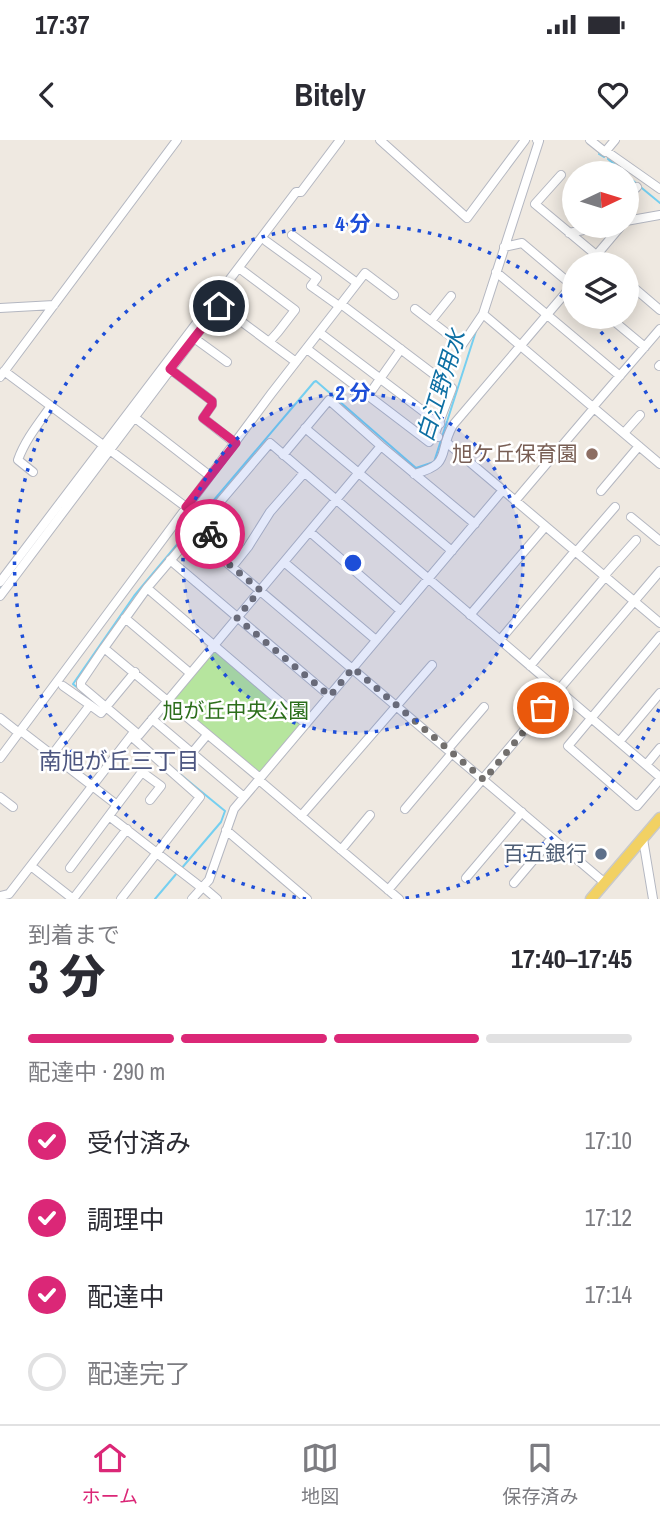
<!DOCTYPE html>
<html lang="ja">
<meta charset="utf-8">
<style>
body{margin:0;font-family:"Archivo Narrow","Noto Sans JP",sans-serif;background:#f7f7f7;color:#2b2b33;height:100vh;display:flex;flex-direction:column;font-size:26px;white-space:nowrap}
*{box-sizing:border-box;margin:0}
p{font-size:23px;color:#7c7c81}
.icon{flex:none;width:38px;height:38px;fill:none;stroke:currentColor;stroke-width:2;stroke-linecap:round;stroke-linejoin:round}
.map{position:relative;height:759px;overflow:hidden}
.panel{display:flex;flex-direction:column;background:#fff;flex:1}
.panel>*{flex:none}
.needle{width:46px;rotate:86deg}
.tools{position:absolute;left:562px;top:21px;display:grid;gap:14px}
.tools a{display:grid;place-items:center;width:77px;height:77px;border-radius:50%;background:#fff;box-shadow:0 4px 18px #0003;font-size:35px}
.pin{position:absolute;display:grid;place-items:center;width:60px;height:60px;color:#fff;margin:-30px;border:4px solid #fff;border-radius:50%;box-shadow:0 2px 7px #0007}
.courier{position:absolute;display:grid;place-items:center;width:70px;height:70px;margin:-35px;border:5px solid #db2777;border-radius:50%;background:#fff;color:#222;box-shadow:0 2px 9px #0007}
.headline em{font-style:normal;font-weight:800}
.headline div{display:flex;flex-direction:column-reverse}
.headline{display:flex;align-items:center;justify-content:space-between;height:119px;padding:0 28px}
h1{font-size:46px;font-weight:800;line-height:52px}
.bar{display:grid;grid-template-columns:repeat(4,1fr);gap:10px 7px;align-content:center;height:84px;padding:0 28px}
.bar i{height:9px;border-radius:5px;background:#e1e1e2}
.bar .on{background:#db2777}
.bar p{grid-column:span 4}
ol{padding:0 28px;list-style:none}
li{display:flex;align-items:center;gap:21px;height:77px}
li p{margin-inline-start:auto}
li .icon{padding:7px;border-radius:50%;background:#db2777;color:#fff;stroke-width:4}
li:last-child{color:#7c7c81}
li i{width:38px;height:38px;border:4px solid #e1e1e2;border-radius:50%}
.status{display:flex;justify-content:space-between;align-items:center;height:49px;padding:0 35px;background:#fff;direction:ltr}
.status svg{height:19px;fill:currentColor}
header{display:flex;justify-content:space-between;align-items:center;height:91px;padding:0 28px;background:#fff;font-size:32px;font-weight:800}
.tab-bar{display:flex;justify-content:space-around;align-items:center;height:98px;border-top:2px solid #e1e1e2;background:#fff;font-size:19px;color:#7c7c81}
.tab-bar a{display:grid;justify-items:center;gap:4px}
.tab-bar .on{color:#db2777}
.map>svg:first-child{display:block}
.green{fill:#b6e59e}
.lines{fill:none;stroke-linecap:round;stroke-linejoin:round}
.stream{stroke:#75cff0;stroke-width:2}
.minor-casing{stroke:#b4b7c1;stroke-width:10}
.major-casing{stroke:#c9c9c9;stroke-width:13}
.minor{stroke:#fff;stroke-width:8}
.major{stroke:#f2d163;stroke-width:10}
.done{stroke:#726f6d;stroke-width:7;stroke-dasharray:0 12.6}
.route{stroke:#db2777;stroke-width:9}
.ring{fill:none;stroke:#1d4ed8;stroke-width:3.5;stroke-dasharray:3.5 7}
.education-dot{fill:#8d6e63;stroke:#fff;stroke-width:2.5}
.service-dot{fill:#5c6f8a;stroke:#fff;stroke-width:2.5}
.labels{text-anchor:middle;stroke-width:5;stroke-linejoin:round;paint-order:stroke}
.education-label{font-size:21px;fill:#785e54;stroke:#fff;text-anchor:end}
.park-label{font-size:21px;fill:#2c6e1b;stroke:#fff}
.service-label{font-size:21px;fill:#4e5e75;stroke:#fff;text-anchor:end}
.water-label{font-size:23px;font-style:italic;fill:#0d6fa3;stroke:#fff}
.neighbourhood-label{font-size:23px;fill:#4d5680;stroke:#fff}
.centre{fill:#1d4ed8;stroke:#fff;stroke-width:3.5}
.ring-label{font-size:21px;text-anchor:middle;font-weight:bold;fill:#1d4ed8;stroke:#fff;stroke-width:5;stroke-linejoin:round;paint-order:stroke}
</style>
<div class="status"><b>17:37</b><svg viewBox="0 0 49 12"><path d="M0 12V9h3v3zM5 12V6h3v6zM10 12V3h3v9zM15 12V0h3v12zM26 1h20v11H26zM47 4h2v5h-2z"/></svg></div>
<header><svg class="icon" aria-label="back" viewBox="0 0 24 24"><path d="M15 5l-7 7 7 7"/></svg>Bitely<svg class="icon" aria-label="heart" viewBox="0 0 24 24"><path d="M12 20l-8-8c-3-5 5-10 8-4 3-6 11-1 8 4z"/></svg></header>
<div class="map">
<svg width="660" height="759" viewBox="0 0 660 759">
<rect width="100%" height="100%" fill="#efe9e1"/>
<path class="green" d="M216,510L300,582V587L261,634L173,561L174,557L213,511Z"/>
<g class="lines">
<path class="stream" d="M599,14L604,17
M608,19L625,33
M626,35L660,63
M202,374L314,242L316,241L416,328L434,322L477,188
M0,449L48,385
M79,549L73,544L134,456L196,382
M175,630L225,671L221,682L181,729
M155,759L177,733"/>
<defs>
<path id="minor" d="M380,0L467,78L525,0
M590,0L605,12L615,0
M606,11L660,49
M561,35L535,64L607,124
M626,58L637,47
M626,81L660,75
M569,93L603,86
M292,95L357,143
M266,101L317,138L311,146L339,166
M504,107L522,103L574,147
M589,124L621,86
M243,131L295,170L278,192L269,202
M496,132L620,236
M626,141L660,170
M341,164L365,133L394,155
M0,168L54,165
M415,169L462,205L483,174L539,1L537,0
M483,174L660,324
M609,177L645,207
M431,181L451,156
M320,193L440,284
M194,198L227,222
M307,209L429,302L434,296L438,297
M659,226L660,225
M170,229L212,261V265L203,278L235,303
M4,231L186,367L203,382L219,416L605,743
M0,237L177,0
M368,256L401,209
M593,267L660,189
M134,277L210,336
M305,288L452,411
M624,293L640,275
M446,302L660,483
M283,315L329,260L381,306L475,384
M33,332L18,320C25,300 39,283 51,266
M414,334C453,324 437,313 453,285L574,143
M601,351L639,306
M515,361L594,268
M631,377L660,401
M310,392L401,471
M576,412L615,367
M170,420L330,556
M284,422L376,500
M232,427L248,407L270,372L304,333
M604,436L636,400
M0,442L296,52H301L340,0
M147,448L306,584
M0,456L219,165L296,222
M470,475L545,387
M125,478L190,533
M660,496L568,606L637,666L660,639
M500,500L575,411
M104,508L81,542V546L139,595L381,306
M530,526L605,437
M63,546L90,565
M0,578L19,593
M152,579L244,657
M21,591L117,665L70,728
M619,602L660,553
M448,609L484,567
M192,613L207,595
M52,615L90,565L101,573L135,532
M0,618L271,254L341,164L452,248L434,296
M646,625L660,608
M260,638L104,508L147,448L270,303L660,637
M259,640L399,759
M0,657L13,667
M117,665L142,632L161,646L150,660
M405,669L452,613
M109,676L202,748
M301,676L432,525
M226,690L307,759
M643,699L653,759
M341,710L370,675
M31,726L73,759
M466,738L522,672
M514,743L552,698
M203,747L217,759
M388,750L660,431
M0,756L9,754L134,592
M73,759L127,689
M121,759L200,657L131,596
M192,759L209,740L234,669L503,350"/>
<path id="major" d="M591,759L660,678"/>
</defs>
<use href="#minor" class="minor-casing"/>
<use href="#major" class="major-casing"/>
<use href="#minor" class="minor"/>
<use href="#major" class="major"/>
</g>
<g class="lines">
<path class="done" d="M210,394L219,416L260,450L237,478L330,556L353,528L484,640L543,568"/>
<path class="route" d="M210,394L203,382L186,367L236,303L203,278L212,265V261L170,229L219,166"/>
</g>
<circle cx="353" cy="423" r="170" fill="#1d4ed8" fill-opacity=".12"/>
<g class="ring">
<circle cx="353" cy="423" r="170"/>
<path d="M659 569A339 339 0 0 1 400 759M306 759A339 339 0 1 1 573 165M586 177A339 339 0 0 1 659 277"/>
</g>
<circle class="education-dot" cx="592" cy="314" r="7"/>
<circle class="service-dot" cx="601" cy="714" r="7"/>
<g class="labels">
<g class="education-label">
<text x="578" y="321">旭ケ丘保育園</text>
</g>
<g class="park-label">
<text x="236" y="578">旭が丘中央公園</text>
</g>
<g class="service-label">
<text x="587" y="721">百五銀行</text>
</g>
<g class="water-label">
<text transform="translate(441 246) rotate(-73)" y="8">白江野用水</text>
</g>
<g class="neighbourhood-label">
<text x="119" y="629">南旭が丘三丁目</text>
</g>
</g>
<circle cx="353" cy="423" r="10" class="centre"/>
<g class="ring-label">
<text x="353" y="91">4 分</text>
<text x="353" y="260">2 分</text>
</g>
</svg>
<div class="tools">
<a><svg class="needle" viewBox="-14 -14 28 28"><path d="M0-13l5 13h-10z" fill="#e53935"/><path d="M0 13l5-13h-10z" fill="#7c7c81"/></svg></a>
<a><svg class="icon" aria-label="layers" viewBox="0 0 24 24"><path d="M12 4l9 5-9 5-9-5zM3 14l9 5 9-5"/></svg></a>
</div>
<div class="pin" style="left:543px;top:568px;background:#ea580c"><svg class="icon" aria-label="bag" viewBox="0 0 24 24"><path d="M5 8h14l-1 12H6zM9 8a3 3 0 0 1 6 0"/></svg></div>
<div class="pin" style="left:219px;top:166px;background:#1f2937"><svg class="icon" aria-label="home" viewBox="0 0 24 24"><path d="M3 11l9-7 9 7M6 9v11h12V9"/></svg></div>
<div class="courier" style="left:210px;top:394px"><svg class="icon" aria-label="bike" viewBox="0 0 24 24"><circle cx="6" cy="16" r="4"/><circle cx="18" cy="16" r="4"/><path d="M6 16l4-8h5l3 8M10 8l3 8H6M13 5h3"/></svg></div>
</div>
<section class="panel">
<div class="headline"><div><h1>3 分</h1><p>到着まで</p></div><em>17:40–17:45</em></div>
<div class="bar"><i class="on"></i><i class="on"></i><i class="on"></i><i></i><p>配達中 · 290 m</p></div>
<ol>
<li><svg class="icon" aria-label="check" viewBox="0 0 24 24"><path d="M5 12l5 5 9-10"/></svg>受付済み<p>17:10</p></li>
<li><svg class="icon" aria-label="check" viewBox="0 0 24 24"><path d="M5 12l5 5 9-10"/></svg>調理中<p>17:12</p></li>
<li><svg class="icon" aria-label="check" viewBox="0 0 24 24"><path d="M5 12l5 5 9-10"/></svg>配達中<p>17:14</p></li>
<li><i></i>配達完了</li>
</ol>
</section>
<nav class="tab-bar">
<a class="on"><svg class="icon" aria-label="home" viewBox="0 0 24 24"><path d="M3 11l9-7 9 7M6 9v11h12V9"/></svg>ホーム</a>
<a><svg class="icon" aria-label="map" viewBox="0 0 24 24"><path d="M3 6l6-2 6 2 6-2v14l-6 2-6-2-6 2zM9 4v14M15 6v14"/></svg>地図</a>
<a><svg class="icon" aria-label="saved" viewBox="0 0 24 24"><path d="M7 4h10v16l-5-4-5 4z"/></svg>保存済み</a>
</nav>
